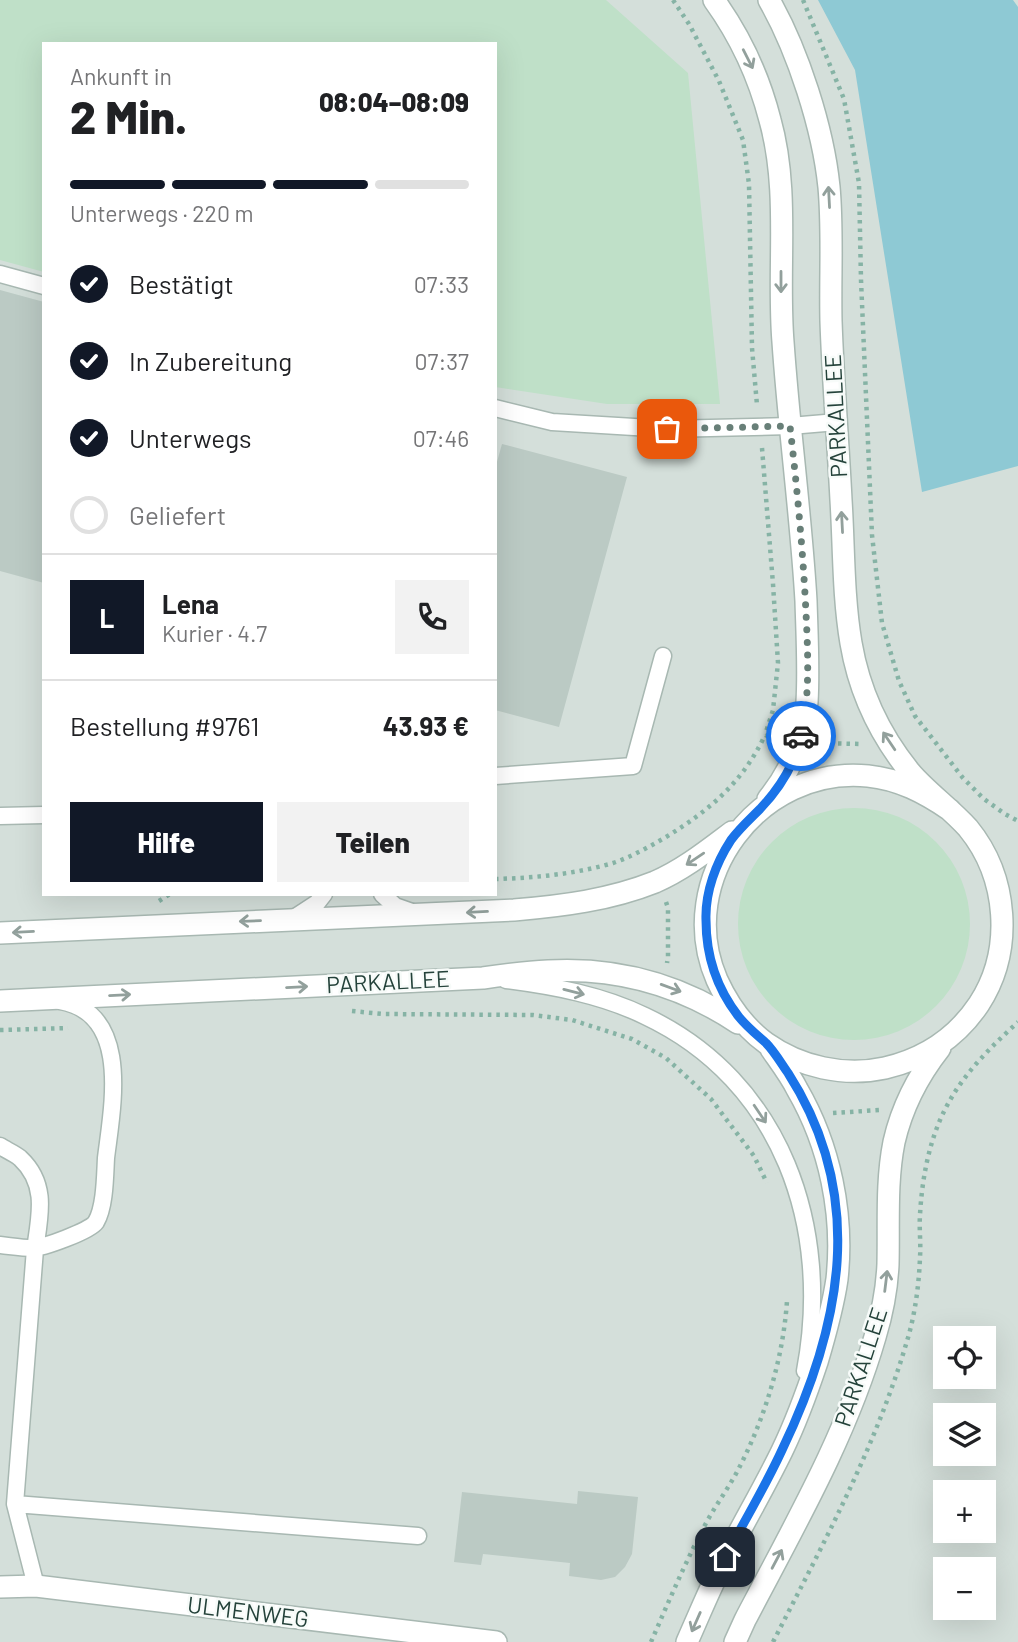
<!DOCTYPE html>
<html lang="de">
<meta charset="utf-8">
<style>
body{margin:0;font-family:Barlow,sans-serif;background:#f2f2f2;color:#202124;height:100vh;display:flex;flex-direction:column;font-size:26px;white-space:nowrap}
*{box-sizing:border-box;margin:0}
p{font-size:23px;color:#757577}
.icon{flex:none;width:38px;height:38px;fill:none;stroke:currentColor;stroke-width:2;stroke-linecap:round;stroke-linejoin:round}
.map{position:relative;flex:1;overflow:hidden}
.details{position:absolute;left:42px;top:42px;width:455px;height:854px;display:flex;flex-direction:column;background:#fff;border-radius:0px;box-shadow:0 7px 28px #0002}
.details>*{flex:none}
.buttons{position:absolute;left:933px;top:1326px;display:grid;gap:14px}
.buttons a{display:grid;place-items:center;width:63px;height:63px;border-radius:0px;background:#fff;box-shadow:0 7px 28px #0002;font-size:35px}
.pin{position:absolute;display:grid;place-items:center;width:60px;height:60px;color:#fff;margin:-30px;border-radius:14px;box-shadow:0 4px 10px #0006}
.courier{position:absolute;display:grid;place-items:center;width:70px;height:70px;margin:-35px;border:5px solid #1a73e8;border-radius:50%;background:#fff;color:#222;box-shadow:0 2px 9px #0007}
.headline em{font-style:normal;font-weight:800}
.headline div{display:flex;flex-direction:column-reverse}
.headline{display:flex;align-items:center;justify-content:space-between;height:119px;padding:0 28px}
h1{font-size:46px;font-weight:800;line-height:52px}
.bar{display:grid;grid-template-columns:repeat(4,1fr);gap:10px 7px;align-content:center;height:84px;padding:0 28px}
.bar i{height:9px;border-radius:5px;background:#e0e0e0}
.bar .active{background:#111827}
.bar p{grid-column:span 4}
.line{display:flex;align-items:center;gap:18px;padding:0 28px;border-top:2px solid #e0e0e0}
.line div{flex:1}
.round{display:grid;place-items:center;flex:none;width:74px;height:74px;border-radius:0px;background:#f2f2f2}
ol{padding:0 28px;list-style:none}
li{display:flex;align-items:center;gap:21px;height:77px}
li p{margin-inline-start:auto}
li .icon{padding:7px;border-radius:50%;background:#111827;color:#fff;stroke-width:4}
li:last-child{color:#757577}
li i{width:38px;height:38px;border:4px solid #e0e0e0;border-radius:50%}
.primary-button{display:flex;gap:14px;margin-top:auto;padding:14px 28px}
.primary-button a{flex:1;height:80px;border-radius:0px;background:#111827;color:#fff;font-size:28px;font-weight:800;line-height:80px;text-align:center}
.primary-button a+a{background:#f2f2f2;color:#202124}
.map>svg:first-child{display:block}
.built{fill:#d4dfda;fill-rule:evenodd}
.green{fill:#bfe0c8}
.water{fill:#8ec9d4}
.building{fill:#bbcac4}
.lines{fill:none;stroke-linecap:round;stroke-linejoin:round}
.lane-casing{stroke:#a8b8b2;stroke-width:19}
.street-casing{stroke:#a8b8b2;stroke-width:24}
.path{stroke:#86b3a5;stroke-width:4.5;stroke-dasharray:3.5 5;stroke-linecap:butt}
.lane{stroke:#fff;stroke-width:16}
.street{stroke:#fff;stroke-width:21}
.oneway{stroke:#92a09c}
.done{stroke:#687f78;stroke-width:7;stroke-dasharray:0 12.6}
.route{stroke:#1a73e8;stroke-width:9}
.labels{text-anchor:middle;stroke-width:5;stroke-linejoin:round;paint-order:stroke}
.street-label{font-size:23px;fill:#24423a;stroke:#f7fbf9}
</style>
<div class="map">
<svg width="1018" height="1642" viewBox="0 0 1018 1642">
<rect width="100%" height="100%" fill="#e6efeb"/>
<path class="built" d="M0,0H1018V1642H0ZM44,44H495V894H44ZM945,1339H984V1377H945ZM945,1416H984V1454H945ZM945,1493H984V1531H945ZM945,1570H984V1608H945Z"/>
<path class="green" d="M0,0H606L688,73L720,404H607L495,387V44H44V272L0,260Z
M738 924a116 116 0 1 1 232 0a116 116 0 1 1-232 0Z"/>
<path class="water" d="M818,0H1013L1018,7V466L922,492L855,70Z"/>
<path class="building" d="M0,290L44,302V583L0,571Z
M502,444L627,477L559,727L495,710V469Z
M578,1491L638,1497L632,1554L625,1567L615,1577L601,1580L569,1576L570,1563L483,1554L481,1565L454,1562L462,1492L577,1504Z"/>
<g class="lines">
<defs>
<path id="lane" d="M0,274L44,286
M495,408L552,422L667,429L790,426L837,422
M495,776L633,766L663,656
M0,816L44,815
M382,894L395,906L412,912
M291,920L317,903L324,894
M506,980C553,986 602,995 645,1016C783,1081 832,1228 805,1371
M0,1146C6,1150 14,1153 20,1158C48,1184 40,1215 35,1249L15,1504L36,1586
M0,1245C10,1246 22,1248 32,1248C43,1248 90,1231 96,1222C105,1207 105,1176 106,1158C112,1108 132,1013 60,1001
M15,1504L418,1536"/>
<path id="street" d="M714,0C740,36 759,77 770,120C790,191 777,269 783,342C789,429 801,515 806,601C807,635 809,669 807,702C803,741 792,769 768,799
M769,0C798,51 823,128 829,187C833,231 830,276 831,321C833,381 838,440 841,500C844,547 843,596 851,643C859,690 880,735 910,772C927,792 950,808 968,828C1008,877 1014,950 979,1004C957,1037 924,1059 885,1068C844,1077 800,1067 766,1043C744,1027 728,1004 717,980C673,879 760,765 868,776C899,779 925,793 950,810
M0,933L514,910C562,906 610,900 655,882C683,870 708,850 732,832
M0,1001L483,978C504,975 526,972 548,971C617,967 681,985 738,1023
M0,1587L36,1586L496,1642
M687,1642C700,1613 712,1583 727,1555C745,1520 765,1486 782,1451C796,1422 807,1392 817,1362C825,1335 833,1307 837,1279C844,1214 830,1146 797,1089C790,1075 780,1062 771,1049
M735,1642L745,1620C793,1528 846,1437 875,1337C882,1314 887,1288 888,1264C889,1224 886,1182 894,1142C902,1107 918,1076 940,1048"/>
</defs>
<use href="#lane" class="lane-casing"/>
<use href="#street" class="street-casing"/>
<path class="path" d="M673,0L689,24L719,81L743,140L749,184L752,348L757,405
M803,0L844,99L859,183L861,280L872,535L882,623L899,681L915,716L963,778L984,799L1005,814L1018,821
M762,448L773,584L778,663L773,710L765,735
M821,743L861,744
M495,879C535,878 575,874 613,863C631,857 649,847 666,837C710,810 743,782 765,735L775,739
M159,901L170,894
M666,902L668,908V957L667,963
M352,1011L383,1014L533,1015L572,1020L632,1039L666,1058L711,1099L754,1156L767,1183
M0,1030L68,1028
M833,1113L880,1110
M651,1642C668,1603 685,1563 705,1525C715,1506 728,1489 738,1470C765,1418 783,1359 787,1301
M773,1642C823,1544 876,1447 907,1341C915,1315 919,1285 920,1257C921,1243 919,1229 920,1215C922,1177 930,1135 949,1102C966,1071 992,1046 1018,1022"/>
<use href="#lane" class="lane"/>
<use href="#street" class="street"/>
</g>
<defs><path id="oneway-shaft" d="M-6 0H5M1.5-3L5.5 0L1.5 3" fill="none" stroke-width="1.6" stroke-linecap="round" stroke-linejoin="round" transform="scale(1.75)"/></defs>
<g class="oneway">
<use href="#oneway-shaft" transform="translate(748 59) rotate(63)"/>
<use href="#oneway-shaft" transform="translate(829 197) rotate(-93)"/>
<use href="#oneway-shaft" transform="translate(781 282) rotate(90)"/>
<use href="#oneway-shaft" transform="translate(842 522) rotate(-93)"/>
<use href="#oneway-shaft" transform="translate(889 741) rotate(-124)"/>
<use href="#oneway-shaft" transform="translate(695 859) rotate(146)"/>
<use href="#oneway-shaft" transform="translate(477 912) rotate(177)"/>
<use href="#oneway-shaft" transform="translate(250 921) rotate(178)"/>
<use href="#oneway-shaft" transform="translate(23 932) rotate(177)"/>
<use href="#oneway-shaft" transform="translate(297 987) rotate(-3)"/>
<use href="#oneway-shaft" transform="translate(671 988) rotate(20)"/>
<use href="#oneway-shaft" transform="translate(574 992) rotate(14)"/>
<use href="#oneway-shaft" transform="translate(120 995) rotate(-3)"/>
<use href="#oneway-shaft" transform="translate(760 1114) rotate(56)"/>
<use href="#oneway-shaft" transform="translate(886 1281) rotate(-83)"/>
<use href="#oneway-shaft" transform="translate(777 1559) rotate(-62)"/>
<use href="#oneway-shaft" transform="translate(696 1622) rotate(114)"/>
</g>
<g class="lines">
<path class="done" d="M667,429L790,426C797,488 803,551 806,613C808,654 810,696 801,736"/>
<path class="route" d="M725,1557C744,1522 765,1487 782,1450C842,1325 867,1196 788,1073C781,1063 774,1051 766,1043C757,1035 747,1027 739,1017C717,989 706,956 706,920C705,892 716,863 731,840C739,829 750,819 760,809C779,789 795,764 801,736"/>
</g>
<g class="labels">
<g class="street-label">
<text transform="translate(836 416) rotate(-93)" y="8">PARKALLEE</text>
<text transform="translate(388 982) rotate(-3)" y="8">PARKALLEE</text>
<text transform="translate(861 1367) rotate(-72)" y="8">PARKALLEE</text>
<text transform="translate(248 1612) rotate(7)" y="8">ULMENWEG</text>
</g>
</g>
</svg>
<div class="buttons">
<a><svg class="icon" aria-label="locate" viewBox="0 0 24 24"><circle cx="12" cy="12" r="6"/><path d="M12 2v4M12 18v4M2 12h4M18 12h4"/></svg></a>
<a><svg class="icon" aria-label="layers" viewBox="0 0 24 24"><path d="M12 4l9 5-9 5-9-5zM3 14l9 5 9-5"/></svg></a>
<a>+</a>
<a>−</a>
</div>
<div class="pin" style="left:667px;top:429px;background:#ea580c"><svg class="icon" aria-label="bag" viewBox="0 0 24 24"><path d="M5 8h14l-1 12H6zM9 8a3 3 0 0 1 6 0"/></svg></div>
<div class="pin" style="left:725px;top:1557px;background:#1f2937"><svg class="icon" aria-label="home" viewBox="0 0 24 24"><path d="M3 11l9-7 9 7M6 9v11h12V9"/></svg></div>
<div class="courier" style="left:801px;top:736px"><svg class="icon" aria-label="car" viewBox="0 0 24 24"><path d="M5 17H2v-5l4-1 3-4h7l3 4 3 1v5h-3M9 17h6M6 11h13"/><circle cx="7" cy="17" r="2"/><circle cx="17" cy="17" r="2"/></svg></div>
<section class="details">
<div class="headline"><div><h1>2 Min.</h1><p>Ankunft in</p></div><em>08:04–08:09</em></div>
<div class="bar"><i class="active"></i><i class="active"></i><i class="active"></i><i></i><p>Unterwegs · 220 m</p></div>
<ol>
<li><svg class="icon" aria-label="check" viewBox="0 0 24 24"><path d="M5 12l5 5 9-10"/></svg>Bestätigt<p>07:33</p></li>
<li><svg class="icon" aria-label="check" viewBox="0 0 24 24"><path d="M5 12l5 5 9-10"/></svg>In Zubereitung<p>07:37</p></li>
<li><svg class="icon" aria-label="check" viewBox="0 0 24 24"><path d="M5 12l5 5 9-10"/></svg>Unterwegs<p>07:46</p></li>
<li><i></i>Geliefert</li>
</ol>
<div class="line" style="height:126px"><b class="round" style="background:#111827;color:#fff">L</b><div><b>Lena</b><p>Kurier · 4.7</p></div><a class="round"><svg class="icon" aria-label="phone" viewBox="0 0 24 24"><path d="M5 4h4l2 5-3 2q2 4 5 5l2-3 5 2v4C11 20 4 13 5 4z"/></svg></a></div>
<div class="line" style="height:91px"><div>Bestellung #9761</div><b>43.93 €</b></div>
<div class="primary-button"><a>Hilfe</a><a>Teilen</a></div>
</section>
</div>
